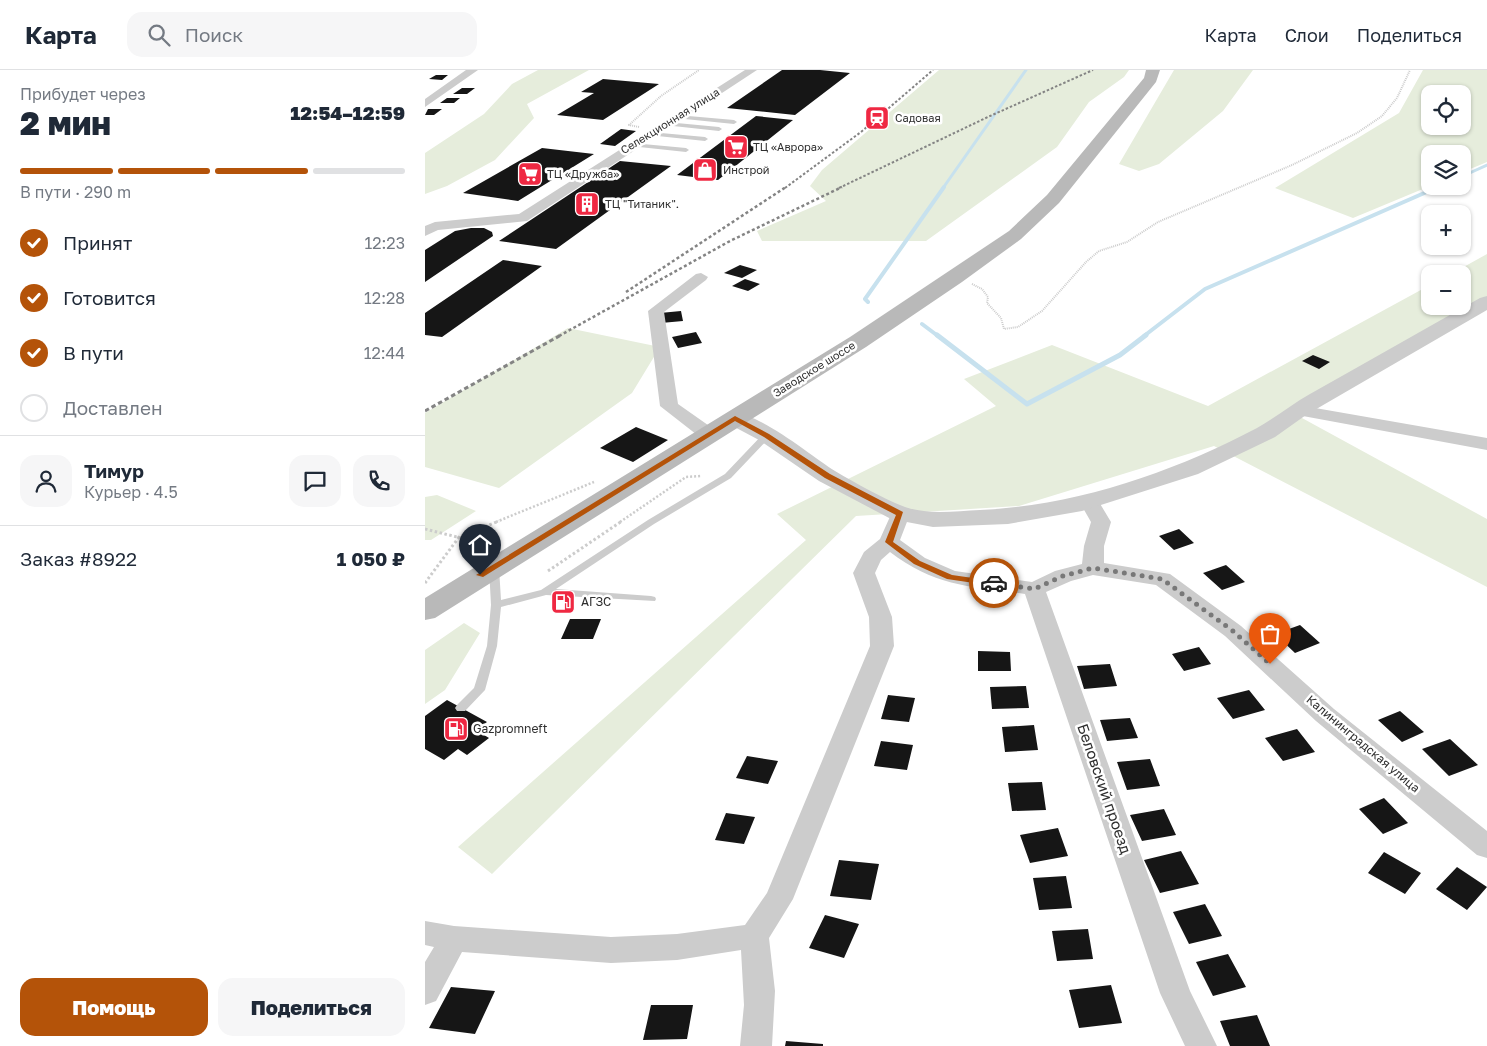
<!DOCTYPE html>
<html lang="ru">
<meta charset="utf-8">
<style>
body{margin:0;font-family:"Golos Text",sans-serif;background:#f6f6f7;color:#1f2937;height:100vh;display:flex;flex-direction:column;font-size:19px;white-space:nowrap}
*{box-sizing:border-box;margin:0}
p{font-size:16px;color:#747a83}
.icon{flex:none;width:28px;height:28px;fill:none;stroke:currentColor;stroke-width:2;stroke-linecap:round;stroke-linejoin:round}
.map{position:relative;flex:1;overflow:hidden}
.details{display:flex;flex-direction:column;background:#fff;width:425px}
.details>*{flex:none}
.controls{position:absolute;left:996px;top:15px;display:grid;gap:10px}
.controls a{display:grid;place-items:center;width:50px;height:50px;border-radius:10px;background:#fff;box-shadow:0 1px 4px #0004;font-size:25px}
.pin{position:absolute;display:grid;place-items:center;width:42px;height:42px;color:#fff;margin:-51px -21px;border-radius:50% 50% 50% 0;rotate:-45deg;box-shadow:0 0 5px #0007}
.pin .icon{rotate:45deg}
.courier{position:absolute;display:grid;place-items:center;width:50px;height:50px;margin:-25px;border:4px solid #b45309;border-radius:50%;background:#fff;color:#222;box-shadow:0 1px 6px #0007}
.head em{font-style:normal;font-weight:800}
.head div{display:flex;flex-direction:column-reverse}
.head{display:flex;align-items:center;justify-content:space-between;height:85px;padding:0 20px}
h1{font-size:32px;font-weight:800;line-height:38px}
.bar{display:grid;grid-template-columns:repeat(4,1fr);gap:8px 5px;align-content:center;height:60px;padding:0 20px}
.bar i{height:6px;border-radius:4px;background:#e0e1e3}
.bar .selected{background:#b45309}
.bar p{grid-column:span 4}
.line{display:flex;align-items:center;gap:12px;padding:0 20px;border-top:1px solid #e0e1e3}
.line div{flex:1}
.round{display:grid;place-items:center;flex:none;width:52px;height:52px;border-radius:15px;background:#f6f6f7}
ol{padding:0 20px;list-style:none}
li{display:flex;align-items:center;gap:15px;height:55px}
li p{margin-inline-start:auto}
li .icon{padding:5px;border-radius:50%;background:#b45309;color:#fff;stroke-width:4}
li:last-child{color:#747a83}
li i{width:28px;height:28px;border:2px solid #e0e1e3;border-radius:50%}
.button{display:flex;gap:10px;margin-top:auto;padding:10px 20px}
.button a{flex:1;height:58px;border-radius:15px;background:#b45309;color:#fff;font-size:20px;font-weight:800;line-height:58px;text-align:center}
.button a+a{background:#f6f6f7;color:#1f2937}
header{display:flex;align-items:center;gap:30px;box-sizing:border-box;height:70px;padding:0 25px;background:#fff;border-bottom:1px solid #e0e1e3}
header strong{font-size:24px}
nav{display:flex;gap:28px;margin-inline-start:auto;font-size:18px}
.search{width:350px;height:45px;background:#f6f6f7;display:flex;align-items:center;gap:12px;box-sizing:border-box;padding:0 18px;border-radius:15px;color:#747a83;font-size:19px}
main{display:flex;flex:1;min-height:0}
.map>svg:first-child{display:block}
.green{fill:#e6eddc;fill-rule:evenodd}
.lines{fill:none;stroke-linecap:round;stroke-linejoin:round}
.stream-far2{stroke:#c7e1ee;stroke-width:3}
.stream-far1{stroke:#c7e1ee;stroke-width:4}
.stream{stroke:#c7e1ee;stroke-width:5}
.building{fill:#161616}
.path-far2{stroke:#ccc;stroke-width:2;stroke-dasharray:1 1;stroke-linecap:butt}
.path-far1{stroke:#ccc;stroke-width:2.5;stroke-dasharray:2 2;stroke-linecap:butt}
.path{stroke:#ccc;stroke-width:3;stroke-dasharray:2.5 2.5;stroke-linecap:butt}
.service{fill:#ccc;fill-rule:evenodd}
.minor{fill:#ccc;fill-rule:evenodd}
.tertiary{fill:#ccc;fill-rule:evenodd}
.secondary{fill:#b9b9b9;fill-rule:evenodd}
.rail-far2{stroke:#848484;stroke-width:2;stroke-dasharray:2.5 2;stroke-linecap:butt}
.rail-far1{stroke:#848484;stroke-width:2.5;stroke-dasharray:3 2.5;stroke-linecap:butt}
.rail{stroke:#848484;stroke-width:3;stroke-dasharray:4.5 3;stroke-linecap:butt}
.route{fill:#b45309}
.done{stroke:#787878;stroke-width:5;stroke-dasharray:0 9}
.labels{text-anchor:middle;stroke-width:5;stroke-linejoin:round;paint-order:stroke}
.far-poi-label{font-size:11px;fill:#2f2f2f;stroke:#fff;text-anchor:start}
.far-street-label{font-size:11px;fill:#2f2f2f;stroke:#fff}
.poi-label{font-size:12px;fill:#2f2f2f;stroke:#fff;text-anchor:start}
.street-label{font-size:12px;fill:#2f2f2f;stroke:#fff}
.near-street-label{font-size:15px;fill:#2f2f2f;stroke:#fff}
</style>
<header>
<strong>Карта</strong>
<div class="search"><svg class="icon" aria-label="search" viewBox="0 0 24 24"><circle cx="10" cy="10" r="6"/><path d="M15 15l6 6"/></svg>Поиск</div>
<nav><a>Карта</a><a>Слои</a><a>Поделиться</a></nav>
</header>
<main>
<section class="details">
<div class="head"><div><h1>2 мин</h1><p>Прибудет через</p></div><em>12:54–12:59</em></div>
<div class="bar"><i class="selected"></i><i class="selected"></i><i class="selected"></i><i></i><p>В пути · 290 m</p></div>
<ol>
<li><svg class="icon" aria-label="check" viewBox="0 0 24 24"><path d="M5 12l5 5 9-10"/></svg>Принят<p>12:23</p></li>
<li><svg class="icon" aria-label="check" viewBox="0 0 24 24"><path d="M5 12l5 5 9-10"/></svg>Готовится<p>12:28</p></li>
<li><svg class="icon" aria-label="check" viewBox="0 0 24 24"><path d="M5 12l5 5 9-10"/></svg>В пути<p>12:44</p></li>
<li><i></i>Доставлен</li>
</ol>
<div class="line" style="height:90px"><a class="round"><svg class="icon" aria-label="person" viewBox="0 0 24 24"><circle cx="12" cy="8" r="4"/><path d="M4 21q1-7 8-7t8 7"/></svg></a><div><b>Тимур</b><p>Курьер · 4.5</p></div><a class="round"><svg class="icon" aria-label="chat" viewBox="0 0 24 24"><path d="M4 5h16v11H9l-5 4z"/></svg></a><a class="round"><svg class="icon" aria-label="phone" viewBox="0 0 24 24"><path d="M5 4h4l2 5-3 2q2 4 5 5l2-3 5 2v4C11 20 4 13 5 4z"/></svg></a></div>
<div class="line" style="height:65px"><div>Заказ #8922</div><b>1 050 ₽</b></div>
<div class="button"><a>Помощь</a><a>Поделиться</a></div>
</section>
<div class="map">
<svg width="1062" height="976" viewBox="0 0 1062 976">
<rect width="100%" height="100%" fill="#fff"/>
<path class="green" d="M113,0H164L102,34L109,48L70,90L22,116L0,124V83L59,44L87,14Z
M514,0H704L699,7L664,32L632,77L501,171H337L332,161L401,131L385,116L397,100Z
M749,0H828L798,41L734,94L714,101L694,94Z
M998,0H1062V92L1038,102V84H1005V116L928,148L850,118L974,43ZM1005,24H1038V56H1005Z
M1062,184V234L866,342L1062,449V517L789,376L594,436L431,446L67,804L33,777L381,470L352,444L571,336L539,309L627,275L783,336L1005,215V236H1038V204H1026Z
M143,258L235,277L207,323L74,418L0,397V343Z
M12,425L51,441L6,470H0V427Z
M39,553L55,563L20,620L0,634V580Z"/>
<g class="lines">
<path class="stream-far2" d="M1038,106L1062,95
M518,118L601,0
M1010,118L1016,116"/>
<path class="stream-far1" d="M443,232L440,229L519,117
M497,254L513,266
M719,266L780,219L1013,117"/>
<path class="stream" d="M512,265L602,334L695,285L721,265"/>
</g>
<path class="building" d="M357,0H395L425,3L370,45L302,38Z
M11,5H23L17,10L4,9Z
M178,9L234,14L178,50L132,45L169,23L156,22Z
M37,18H50L42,24H28Z
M22,28H35L29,33H15Z
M3,39H17L9,45H0Z
M331,46L368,50L293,110L252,105Z
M196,59L211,61L190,76L175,74Z
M117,78L169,84L93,131L38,123Z
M195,91L246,96L131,179L74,171Z
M46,158H59L67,162L68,166L0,212V180L30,161Z
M78,190L117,196L17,267L0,265V243Z
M315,195L332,200L317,208L299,203Z
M320,209L335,214L323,221L307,216Z
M256,241L258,251L236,253L235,243Z
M271,262L277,273L253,278L247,267Z
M888,285L905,292L894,299L877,291Z
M211,357L243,370L208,392L175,378Z
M754,459L769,473L749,480L734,466Z
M801,495L820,512L797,520L778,503Z
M145,549H176L168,569H136Z
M875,555L895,573L870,583L850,564Z
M774,577L786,594L759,601L747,584Z
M553,581L585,582L586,601H553Z
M685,594L692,616L659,619L652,596Z
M601,616L604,638L567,639L565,617Z
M824,620L840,640L808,649L792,628Z
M463,625L490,628L484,652L456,649Z
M22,630L62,652L51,660L64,668L42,685L33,679L19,690L0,679V646Z
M975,641L999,662L977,672L953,650Z
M705,648L713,668L682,671L675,650Z
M609,655L613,680L580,682L577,657Z
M872,659L890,682L858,691L840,668Z
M1025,669L1053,695L1024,706L997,679Z
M456,671L488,675L482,700L449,696Z
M322,686L353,691L343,714L311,708Z
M725,689L735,716L702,720L692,692Z
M617,712L621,740L587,741L583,713Z
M959,728L983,753L958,764L934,739Z
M739,739L751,765L717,771L705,745Z
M301,743L330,747L319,774L290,770Z
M633,758L643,786L605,793L595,765Z
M756,781L774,814L735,823L719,790Z
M959,782L996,803L980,824L943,803Z
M414,790L454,794L446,830L405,826Z
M1032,797L1062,817L1042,840L1011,819Z
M641,806L647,838L614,840L608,808Z
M780,834L797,866L764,874L748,842Z
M400,845L434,854L419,888L384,878Z
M663,859L668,889L632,891L627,861Z
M803,884L821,917L788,926L771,892Z
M686,915L697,953L654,958L644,920Z
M26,917L70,921L50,964L4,958Z
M226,935H268L262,969L218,970Z
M832,945L845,976H805L795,951Z
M361,971L398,974V976H360Z"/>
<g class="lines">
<path class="path-far2" d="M214,57L204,55L236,26L274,0
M547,214L557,219L563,227L562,233L576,248L579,259L593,257L617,241L661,192L674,181L702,172L733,152L867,95L932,63L957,46L972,28L985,0"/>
<path class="path-far1" d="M71,452L169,412
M195,452L261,407L277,406"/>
<path class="path" d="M0,459L64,475
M123,501L197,451
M0,513L34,467L74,451"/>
<path class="service" d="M252,45L309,50L312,52L309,54L250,48L249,47Z
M241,52L294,57L297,59L294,61L239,55V53Z
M225,62L280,67L283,69L280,71L223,65L222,64Z
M207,73L261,78L264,80L261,82L205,76V74Z
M342,362L346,365L345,367L306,408L229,454L131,519L226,526L230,527L231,529L230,531L121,525L76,537L72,576L60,620L40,641H32L30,638L32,635L49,618L62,576L66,535L64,498L65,496H73L74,498L76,530L116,520L223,450L300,404L339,363Z"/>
<path class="minor" d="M41,0H53L0,37V29Z
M320,0H332L102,151L13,160L0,166V156L10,152L94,144Z
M276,203L283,207L281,210L239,242L253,334L290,360L292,364L290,368H276L235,336L223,241L271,204Z
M873,335L1062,368V380L867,344L864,340L867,336Z
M664,425L671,427L686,452L679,476V493L745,504L816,556L909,639L1062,761V788L1052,785L891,651L800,566L731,515L668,505L646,511L621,522L765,921L792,976H760L735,923L600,524C547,517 509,516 465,482L456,490L450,503L467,547L469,576L368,829L344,868L350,921L347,976H315L319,935L316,880L252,890L186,893L37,882L11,931L0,935V892L9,877L0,875V851L29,856L186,867L252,864L320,855L342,823L445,576L444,547L428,503L439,482L455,469L468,440L475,438L482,440L485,444L475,470L500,488L530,501L607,512L630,501L657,494L659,476L666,452L654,431L657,427Z"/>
<path class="tertiary" d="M1062,226V240L881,345L850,367L773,404L657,441L583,454L508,457L466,449L394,411L334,370L302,353L299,348L302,343C328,337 386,386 410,401C432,414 457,428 480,437C503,445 531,441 555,440C650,436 749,402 832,358C850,348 867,334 885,324C942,292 998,260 1055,228Z"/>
<path class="secondary" d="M721,0H735L731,12L634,133L596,169L537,212L441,277L10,548L0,550V528L425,267L584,161L622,125L719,8Z"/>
<path class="rail-far2" d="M360,118L436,62L508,0
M414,118L565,46L668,0"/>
<path class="rail-far1" d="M201,222L361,117
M134,266L305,171L417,117"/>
<path class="rail" d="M0,341L136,265"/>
</g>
<path class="route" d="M310,346L344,364L405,404L478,442L468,472L495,491L527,505L569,511L574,513L569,516L522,509L489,494L460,472L471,445L400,408L339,367L310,351L58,507L51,505Z"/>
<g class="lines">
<path class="done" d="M569,513L609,519L638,506L668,498L737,509L808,561L845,594"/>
</g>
<defs>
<symbol id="station-square" viewBox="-11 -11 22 22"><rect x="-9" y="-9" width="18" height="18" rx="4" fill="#ef2842" stroke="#fff"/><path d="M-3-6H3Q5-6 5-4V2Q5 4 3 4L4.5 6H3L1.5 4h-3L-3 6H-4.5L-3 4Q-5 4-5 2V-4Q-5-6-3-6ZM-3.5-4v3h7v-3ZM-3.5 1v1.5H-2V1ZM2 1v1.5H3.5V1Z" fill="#fff"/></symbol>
<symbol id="supermarket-square" viewBox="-11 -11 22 22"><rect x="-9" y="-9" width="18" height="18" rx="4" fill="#ef2842" stroke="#fff"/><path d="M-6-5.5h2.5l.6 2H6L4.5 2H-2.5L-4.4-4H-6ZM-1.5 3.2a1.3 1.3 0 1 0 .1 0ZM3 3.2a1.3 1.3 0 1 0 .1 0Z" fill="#fff"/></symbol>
<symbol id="shop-square" viewBox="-11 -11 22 22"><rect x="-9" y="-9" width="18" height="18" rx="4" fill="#ef2842" stroke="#fff"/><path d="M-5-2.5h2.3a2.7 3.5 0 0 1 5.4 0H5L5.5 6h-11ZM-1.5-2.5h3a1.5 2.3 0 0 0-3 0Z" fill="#fff"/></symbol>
<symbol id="building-square" viewBox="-11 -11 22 22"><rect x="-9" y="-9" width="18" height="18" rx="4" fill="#ef2842" stroke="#fff"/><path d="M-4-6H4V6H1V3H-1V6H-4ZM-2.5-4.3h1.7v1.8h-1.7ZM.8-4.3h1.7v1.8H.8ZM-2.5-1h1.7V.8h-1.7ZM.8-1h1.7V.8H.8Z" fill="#fff"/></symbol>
<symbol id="fuel-square" viewBox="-11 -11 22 22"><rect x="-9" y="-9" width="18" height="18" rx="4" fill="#ef2842" stroke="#fff"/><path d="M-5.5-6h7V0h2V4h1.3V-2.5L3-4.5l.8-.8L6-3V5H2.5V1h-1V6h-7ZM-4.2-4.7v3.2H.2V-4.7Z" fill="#fff"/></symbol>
</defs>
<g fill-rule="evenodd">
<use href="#station-square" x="438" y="34" width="28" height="28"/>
<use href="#supermarket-square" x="297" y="63" width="28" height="28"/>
<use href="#shop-square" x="266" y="86" width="28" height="28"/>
<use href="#supermarket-square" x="91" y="90" width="28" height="28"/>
<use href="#building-square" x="148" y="120" width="28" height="28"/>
<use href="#fuel-square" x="124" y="518" width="28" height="28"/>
<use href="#fuel-square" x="17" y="645" width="28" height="28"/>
</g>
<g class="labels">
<g class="far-poi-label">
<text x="470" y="52">Садовая</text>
<text x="328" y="81">ТЦ «Аврора»</text>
<text x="298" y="104">Инстрой</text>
<text x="122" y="108">ТЦ «Дружба»</text>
<text x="180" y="138">ТЦ "Титаник".</text>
</g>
<g class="far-street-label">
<text transform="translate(245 51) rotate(-32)" y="4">Селекционная улица</text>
<text transform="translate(389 299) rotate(-32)" y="4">Заводское шоссе</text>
</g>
<g class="poi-label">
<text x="156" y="536">АГЗС</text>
<text x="48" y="663">Gazpromneft</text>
</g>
<g class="street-label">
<text transform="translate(938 674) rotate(40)" y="4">Калининградская улица</text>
</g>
<g class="near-street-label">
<text transform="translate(679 719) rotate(71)" y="5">Беловский проезд</text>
</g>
</g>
</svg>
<div class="controls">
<a><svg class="icon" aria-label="locate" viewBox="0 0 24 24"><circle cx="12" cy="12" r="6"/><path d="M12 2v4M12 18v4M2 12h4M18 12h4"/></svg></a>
<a><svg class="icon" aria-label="layers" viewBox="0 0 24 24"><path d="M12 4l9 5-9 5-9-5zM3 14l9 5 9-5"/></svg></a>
<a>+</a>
<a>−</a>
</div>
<div class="pin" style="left:845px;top:594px;background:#ea580c"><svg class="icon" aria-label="bag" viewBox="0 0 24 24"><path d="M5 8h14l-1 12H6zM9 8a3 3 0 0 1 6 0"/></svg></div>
<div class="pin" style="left:55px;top:505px;background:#1f2937"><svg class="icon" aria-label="home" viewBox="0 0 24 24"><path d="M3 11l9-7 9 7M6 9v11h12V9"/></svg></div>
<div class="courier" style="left:569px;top:513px"><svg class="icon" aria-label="car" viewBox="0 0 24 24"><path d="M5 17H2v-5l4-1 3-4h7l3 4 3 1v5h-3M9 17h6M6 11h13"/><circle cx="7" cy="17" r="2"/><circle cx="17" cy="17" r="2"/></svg></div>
</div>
</main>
